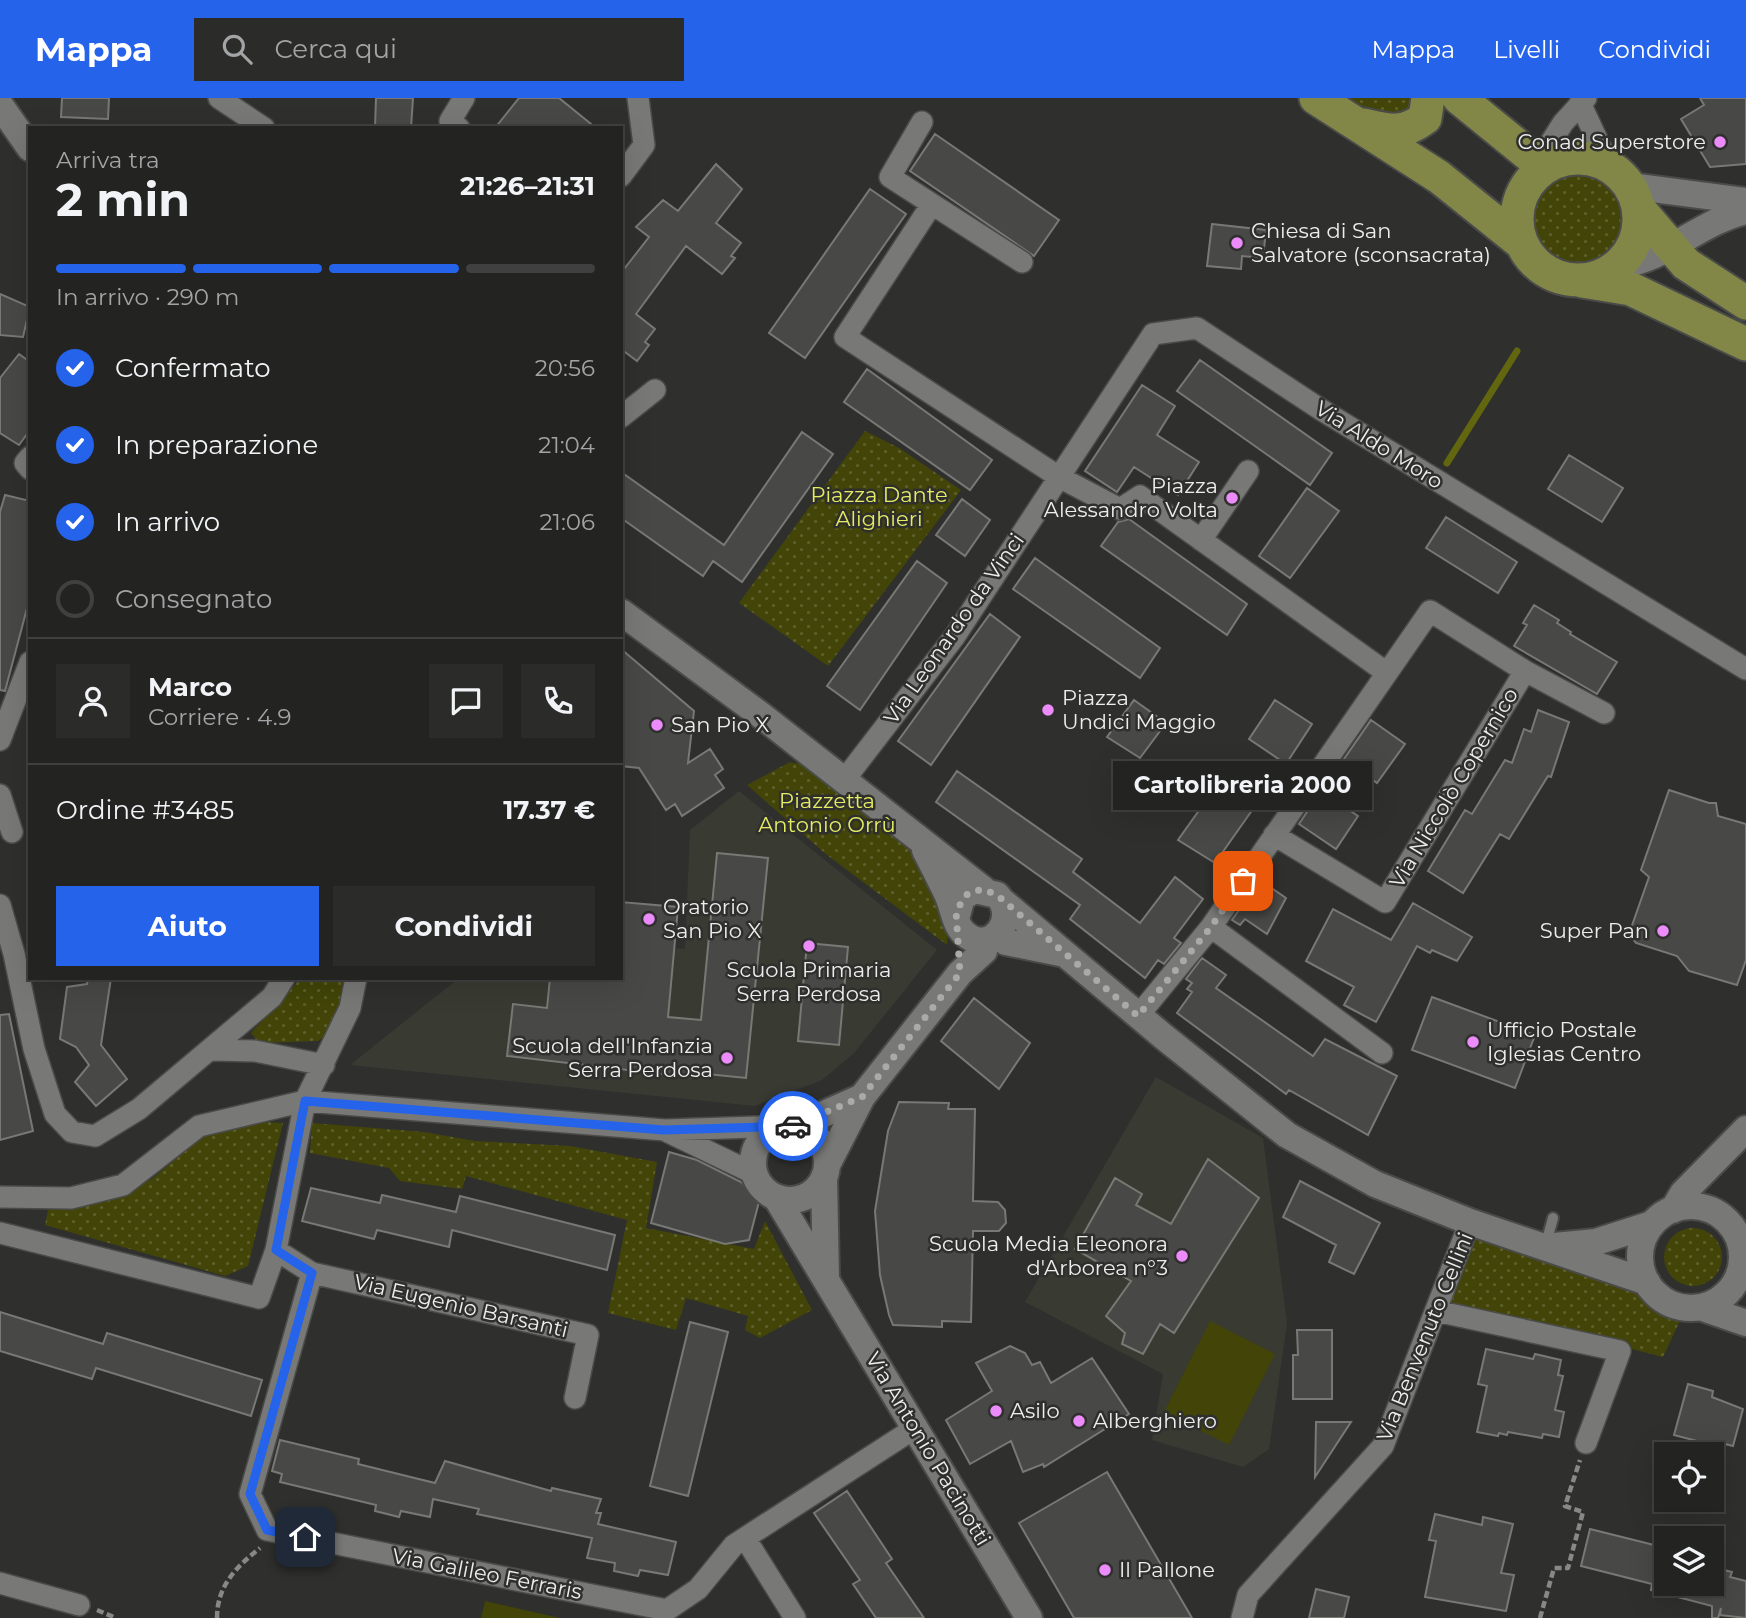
<!DOCTYPE html>
<html lang="it">
<meta charset="utf-8">
<style>
body{margin:0;font-family:Montserrat,sans-serif;background:#2b2b2a;color:#f1f3f6;height:100vh;display:flex;flex-direction:column;font-size:26px;white-space:nowrap}
*{box-sizing:border-box;margin:0}
p{font-size:23px;color:#a3a4a5}
.icon{flex:none;width:38px;height:38px;fill:none;stroke:currentColor;stroke-width:2;stroke-linecap:round;stroke-linejoin:round}
.map{position:relative;flex:1;overflow:hidden}
.panel{position:absolute;left:28px;top:28px;width:595px;height:854px;display:flex;flex-direction:column;background:#232322;border-radius:0px;box-shadow:0 7px 28px #0002,0 0 0 2px #404040}
.panel>*{flex:none}
.controls{position:absolute;left:1654px;top:1344px;display:grid;gap:14px}
.controls a{display:grid;place-items:center;width:70px;height:70px;border-radius:0px;background:#232322;box-shadow:0 7px 28px #0002,0 0 0 2px #404040;font-size:35px}
.pin{position:absolute;display:grid;place-items:center;width:60px;height:60px;color:#fff;margin:-30px;border-radius:14px;box-shadow:0 4px 10px #0006}
.courier{position:absolute;display:grid;place-items:center;width:70px;height:70px;margin:-35px;border:5px solid #2563eb;border-radius:50%;background:#fff;color:#222;box-shadow:0 2px 9px #0007}
.bubble{position:absolute;height:49px;border-radius:0px;background:#232322;box-shadow:0 7px 28px #0002,0 0 0 2px #404040;font-size:23px;font-weight:700;line-height:49px;text-align:center}
.overview em{font-style:normal;font-weight:700}
.overview div{display:flex;flex-direction:column-reverse}
.overview{display:flex;align-items:center;justify-content:space-between;height:119px;padding:0 28px}
h1{font-size:46px;font-weight:700;line-height:52px}
.bar{display:grid;grid-template-columns:repeat(4,1fr);gap:10px 7px;align-content:center;height:84px;padding:0 28px}
.bar i{height:9px;border-radius:5px;background:#404040}
.bar .selected{background:#2563eb}
.bar p{grid-column:span 4}
.line{display:flex;align-items:center;gap:18px;padding:0 28px;border-top:2px solid #404040}
.line div{flex:1}
.round{display:grid;place-items:center;flex:none;width:74px;height:74px;border-radius:0px;background:#2b2b2a}
ol{padding:0 28px;list-style:none}
li{display:flex;align-items:center;gap:21px;height:77px}
li p{margin-inline-start:auto}
li .icon{padding:7px;border-radius:50%;background:#2563eb;color:#fff;stroke-width:4}
li:last-child{color:#a3a4a5}
li i{width:38px;height:38px;border:4px solid #404040;border-radius:50%}
.cta{display:flex;gap:14px;margin-top:auto;padding:14px 28px}
.cta a{flex:1;height:80px;border-radius:0px;background:#2563eb;color:#fff;font-size:28px;font-weight:700;line-height:80px;text-align:center}
.cta a+a{background:#2b2b2a;color:#f1f3f6}
header{display:flex;align-items:center;gap:42px;box-sizing:border-box;height:98px;padding:0 35px;background:#2563eb;color:#fff}
header strong{font-size:33px}
nav{display:flex;gap:38px;margin-inline-start:auto;font-size:24px}
.search{width:490px;height:63px;background:#2b2b2a;display:flex;align-items:center;gap:18px;box-sizing:border-box;padding:0 24px;border-radius:0px;color:#a3a4a5;font-size:26px}
.map>svg:first-child{display:block}
.built{fill:#393a32}
.grass{fill:url(#grass-dots)}
.pitch{fill:#424507}
.lines{fill:none;stroke-linecap:round;stroke-linejoin:round}
.stream{stroke:#62660e;stroke-width:7}
.building{fill:#484846;stroke:#787875;stroke-width:2}
.service-casing{stroke:#4a4b49;stroke-width:14}
.minor-casing{stroke:#4a4b49;stroke-width:24}
.tertiary-casing{stroke:#4a4b49;stroke-width:30}
.primary-casing{stroke:#4a4b49;stroke-width:37}
.path{stroke:#888987;stroke-width:4.5;stroke-dasharray:7 3.5;stroke-linecap:butt}
.service{stroke:#787976;stroke-width:10}
.minor{stroke:#787976;stroke-width:21}
.tertiary{stroke:#787976;stroke-width:26}
.primary{stroke:#828647;stroke-width:33}
.done{stroke:#aaaba9;stroke-width:7;stroke-dasharray:0 12.6}
.route{stroke:#2563eb;stroke-width:9}
.poi-dot{fill:#ec8cfa;stroke:#2f2f2d;stroke-width:2.5}
.labels{text-anchor:middle;stroke-width:5;stroke-linejoin:round;paint-order:stroke}
.poi-label{font-size:21px;fill:#edeeec;stroke:#2f2f2d;text-anchor:start}
.street-label{font-size:21px;fill:#edeeec;stroke:#2f2f2d}
.park-label{font-size:21px;fill:#e4ec63;stroke:#2f2f2d}
</style>
<header>
<strong>Mappa</strong>
<div class="search"><svg class="icon" aria-label="search" viewBox="0 0 24 24"><circle cx="10" cy="10" r="6"/><path d="M15 15l6 6"/></svg>Cerca qui</div>
<nav><a>Mappa</a><a>Livelli</a><a>Condividi</a></nav>
</header>
<div class="map">
<svg width="1746" height="1520" viewBox="0 0 1746 1520">
<defs>
<pattern id="grass-dots" width="8" height="8" patternUnits="userSpaceOnUse" patternTransform="scale(1.75)"><rect width="8" height="8" fill="#424507"/><path d="M2 2h.1M6 6h.1" fill="none" stroke="#5e602b" stroke-width="1.8" stroke-linecap="round"/></pattern>
</defs>
<rect width="100%" height="100%" fill="#2f2f2d"/>
<path class="built" d="M739,693L937,852L854,955L822,982L755,1008L350,967L459,880H621V844L685,851L690,732Z
M1156,979L1263,1040L1287,1225L1269,1351L1243,1369L1152,1342L1163,1276L1025,1204Z"/>
<path class="grass" d="M1344,0H1416L1411,16L1374,19Z
M1532 120a45 45 0 1 1 90 0a45 45 0 1 1-90 0Z
M865,333L899,350L961,392L828,568L739,505Z
M790,664L825,672L915,750L949,818L947,847L827,757L747,687Z
M301,880H350L336,930L318,943L259,945L251,935Z
M247,1023L283,1025L248,1168L225,1178L45,1127L48,1112L102,1102L152,1081L204,1037Z
M312,1025L424,1034L475,1043L570,1048L657,1064L646,1130L754,1151L765,1123L812,1212L760,1240L745,1232L748,1218L686,1200L676,1232L608,1215L627,1122L466,1078L462,1091L400,1083L389,1070L310,1055Z
M1664 1159a29 29 0 1 1 58 0a29 29 0 1 1-58 0Z
M1475,1133L1645,1188L1657,1201L1684,1214L1663,1259L1448,1204Z"/>
<path class="pitch" d="M1210,1223L1275,1256L1229,1347L1164,1314Z
M485,1503L560,1520H481Z"/>
<g class="lines">
<path class="stream" d="M1447,365L1517,253"/>
</g>
<path class="building" d="M62,0H109L108,21L61,19Z
M376,0H413L411,30H375Z
M519,0H559L596,30H495Z
M1700,0H1746V66L1710,69L1681,21L1704,7Z
M935,36L1059,122L1034,158L910,73Z
M716,66L742,91L716,125L741,145L731,158L735,160L722,176L686,148L636,216L655,231L645,244L649,247L637,263L621,251V175L649,139L636,129L663,102L678,113Z
M870,91L906,116L805,260L769,235Z
M1212,126L1266,132L1263,160L1242,158L1241,171L1207,168Z
M0,196L30,209L23,239L0,237Z
M19,256L30,264V332L19,347L0,335V280Z
M1200,262L1332,355L1310,387L1177,293Z
M867,271L992,362L970,392L844,304Z
M1142,287L1175,308L1157,337L1199,364L1178,397L1134,369L1117,394L1085,373Z
M802,334L833,356L742,484L713,463L703,478L621,420V374L724,447Z
M1569,357L1623,390L1602,424L1548,391Z
M1307,390L1339,413L1290,480L1259,458Z
M5,397L30,403V499L5,593L0,592V414Z
M962,401L990,422L965,458L936,437Z
M1446,419L1517,464L1498,495L1426,450Z
M1129,421L1247,506L1227,537L1101,448L1118,424Z
M1035,460L1160,550L1140,580L1013,491Z
M917,463L947,485L860,612L827,588Z
M1534,507L1559,522L1557,525L1571,534L1570,536L1617,564L1597,596L1514,548L1527,527L1523,525Z
M990,516L1020,539L931,667L898,643Z
M621,551L694,613L688,665L710,651L723,671L715,677L724,690L682,718L675,706L666,712L639,670L621,668Z
M1134,602L1166,625L1140,660L1107,639Z
M1275,602L1312,626L1286,666L1249,641Z
M1538,612L1569,624L1551,679L1548,678L1509,741L1500,736L1463,795L1428,773L1465,712L1472,716L1505,662L1512,665L1524,631L1531,634Z
M1371,622L1405,646L1377,685L1344,661Z
M1230,669L1265,694L1215,765L1178,742Z
M957,673L1082,761L1073,774L1140,825L1175,779L1203,801L1174,840L1181,845L1164,866L1158,862L1145,880L1070,821L1080,807L936,704Z
M1669,692L1709,705H1716L1718,718L1746,726V862L1737,887L1689,873L1677,858L1636,845L1629,836L1649,779L1641,772Z
M1321,693L1358,718L1336,751L1299,726Z
M717,755L768,760L746,980L697,975L696,980L507,958L513,906L547,910L550,880H621V804L678,809L668,919L701,922Z
M1260,782L1286,800L1267,836L1245,821L1240,827L1232,822Z
M1413,805L1472,839L1457,863L1432,852L1430,855L1417,848L1376,924L1344,907L1354,889L1306,863L1333,811L1391,842Z
M807,845L848,849L839,947L798,943Z
M1202,860L1226,877L1216,890L1313,958L1325,941L1397,978L1368,1037L1289,992L1286,996L1177,915L1192,894L1187,891L1192,885L1186,881Z
M88,880H111L101,947L127,981L96,1008L75,984L89,967L76,949L60,941L67,889L87,886Z
M1432,899L1535,937L1515,990L1412,952Z
M974,900L1030,945L999,991L941,943Z
M9,916L33,1033L0,1042V917Z
M899,1004L949,1005L948,1011H975L973,1103L998,1104L1005,1112L1006,1125L999,1133H973L971,1224L942,1223V1229L893,1227L889,1217L880,1177L875,1113L888,1033Z
M669,1054L697,1062L741,1084L760,1100L749,1142L725,1146L651,1125Z
M1208,1061L1259,1100L1174,1235L1160,1226L1143,1256L1122,1246L1125,1235L1106,1218L1131,1183L1075,1151L1115,1080L1142,1096L1136,1107L1171,1126Z
M1300,1083L1380,1125L1354,1176L1329,1164L1336,1147L1283,1119Z
M311,1090L380,1105L382,1097L456,1114L460,1098L615,1137L607,1172L452,1132L449,1149L377,1132L374,1141L302,1123Z
M0,1214L103,1246L107,1235L262,1282L251,1318L96,1270L92,1281L0,1253Z
M690,1224L728,1234L688,1398L650,1388Z
M1297,1232H1332V1301H1293V1257H1298Z
M1010,1248L1025,1255L1032,1267L1040,1264L1051,1285L1092,1260L1129,1316L1044,1369L1043,1366L1023,1374L1011,1343L970,1366L946,1322L992,1293L976,1265Z
M1486,1251L1533,1261L1535,1256L1561,1262L1558,1277L1563,1278L1555,1312L1564,1314L1559,1339L1543,1336L1542,1340L1508,1334L1507,1337L1499,1335L1498,1338L1477,1334L1487,1288L1478,1286Z
M1688,1286L1713,1293L1712,1299L1743,1311L1733,1348L1717,1344L1716,1348L1674,1337Z
M1316,1324H1351L1315,1379Z
M280,1342L359,1361L358,1366L435,1385L445,1363L551,1393L552,1390L601,1401L596,1415H601L598,1426L676,1444L668,1477L640,1472L638,1478L614,1473L615,1465L587,1460L592,1440L477,1416L479,1411L433,1401L430,1419L401,1413L399,1419L375,1413L376,1407L280,1384L282,1376L272,1373Z
M1107,1374L1192,1520H1074L1019,1425Z
M847,1393L892,1461L886,1465L924,1520H876L853,1486L860,1482L814,1415Z
M1435,1416L1482,1427L1483,1419L1513,1426L1501,1475L1514,1477L1506,1513L1425,1499L1436,1443L1429,1442Z
M1590,1431L1662,1449L1660,1455L1666,1457V1486H1712V1469L1732,1474L1730,1479L1746,1483V1520L1720,1517L1721,1510L1718,1520H1712V1508L1651,1492L1652,1486L1581,1468Z
M1316,1491L1349,1499L1344,1520H1309Z"/>
<g class="lines">
<defs>
<path id="service" d="M1545,1149L1553,1120"/>
<path id="minor" d="M219,0L264,30
M1580,5L1610,69
M922,24L890,79L1022,164
M459,30L450,23L464,0
M1554,64L1551,44L1563,25L1586,0
M621,78L644,47L638,0
M932,106L845,239L1059,379L1120,411L1140,398L1387,575
M621,319L655,292
M30,359L25,365L30,371
M1201,442L1248,373
M0,642L30,564
M845,681L955,538L1153,236L1197,230L1320,311L1746,571
M0,697L12,734
M1274,737L1385,804L1525,573
M0,807L14,856L34,951L55,1016L72,1034L95,1038L139,1011L272,899L284,880
M1211,829L1382,955
M1138,918L1211,829L1430,513L1525,573L1604,615
M212,952L255,953L324,967
M666,1033L755,1076
M0,1099L71,1100L123,1087L199,1028L305,1003L665,1032L784,1028
M0,1135L259,1200L276,1152L305,1003L350,910L356,880
M276,1152L312,1175L588,1237L575,1300
M312,1175L250,1396L267,1432L667,1512L698,1491L734,1447L915,1330
M1436,1213L1620,1253L1586,1345
M745,1440L795,1520
M0,1485L79,1507
M1242,1520L1248,1497L1383,1348L1470,1124"/>
<path id="tertiary" d="M0,7L30,50
M1630,88L1746,103
M1617,168C1666,162 1699,124 1746,113
M621,514L762,618L983,791
M925,752C932,766 940,781 947,796C953,808 954,826 964,835C989,859 1020,821 997,797L975,792L962,799L956,821
M1002,803L1164,939L1287,1037L1375,1086L1470,1124L1647,1184
M996,838L1006,844L1065,856
M797,1028L862,999
M753 1065a37 37 0 1 1 74 0a37 37 0 1 1-74 0Z
M827,1067L862,999L960,875L984,853L985,842
M824,1079L826,1180
M776,1099L1029,1520
M1640 1159a51 51 0 1 1 102 0a51 51 0 1 1-102 0Z
M1673,1112L1683,1095L1746,1031
M1554,1148L1596,1144L1652,1126
M1700,1209L1746,1225"/>
<path id="primary" d="M1316,0L1439,79L1520,144
M1459,0L1544,69
M1364,27C1390,33 1403,37 1425,20L1428,0
M1517 121a61 61 0 1 1 122 0a61 61 0 1 1-122 0Z
M1639,111L1686,166L1746,205
M1582,183L1631,191L1746,246"/>
</defs>
<use href="#service" class="service-casing"/>
<use href="#minor" class="minor-casing"/>
<use href="#tertiary" class="tertiary-casing"/>
<use href="#primary" class="primary-casing"/>
<path class="path" d="M97,1512L116,1520
M217,1520C217,1488 236,1469 260,1450
M1540,1520L1554,1470H1568L1583,1414L1565,1408L1580,1362"/>
<use href="#service" class="service"/>
<use href="#minor" class="minor"/>
<use href="#tertiary" class="tertiary"/>
<use href="#primary" class="primary"/>
</g>
<g class="lines">
<path class="done" d="M793,1028L862,999L957,879L960,875L956,813L968,795L983,791L997,797L1138,918L1211,829L1243,783"/>
<path class="route" d="M305,1439L267,1432L250,1396L312,1175L276,1152L305,1003L664,1032L793,1028"/>
</g>
<g class="poi-dot">
<circle cx="1720" cy="44" r="7"/>
<circle cx="1237" cy="145" r="7"/>
<circle cx="1232" cy="400" r="7"/>
<circle cx="1048" cy="612" r="7"/>
<circle cx="657" cy="627" r="7"/>
<circle cx="649" cy="821" r="7"/>
<circle cx="1663" cy="833" r="7"/>
<circle cx="809" cy="848" r="7"/>
<circle cx="1473" cy="944" r="7"/>
<circle cx="727" cy="960" r="7"/>
<circle cx="1182" cy="1158" r="7"/>
<circle cx="996" cy="1313" r="7"/>
<circle cx="1079" cy="1323" r="7"/>
<circle cx="1105" cy="1472" r="7"/>
</g>
<g class="labels">
<g class="poi-label">
<text x="1706" y="51" text-anchor="end">Conad Superstore</text>
<text x="1251" y="140">Chiesa di San<tspan x="1251" dy="24">Salvatore (sconsacrata)</tspan></text>
<text x="1218" y="395" text-anchor="end">Piazza<tspan x="1218" dy="24">Alessandro Volta</tspan></text>
<text x="1062" y="607">Piazza<tspan x="1062" dy="24">Undici Maggio</tspan></text>
<text x="671" y="634">San Pio X</text>
<text x="663" y="816">Oratorio<tspan x="663" dy="24">San Pio X</tspan></text>
<text x="1649" y="840" text-anchor="end">Super Pan</text>
<text x="809" y="879" text-anchor="middle">Scuola Primaria<tspan x="809" dy="24">Serra Perdosa</tspan></text>
<text x="1487" y="939">Ufficio Postale<tspan x="1487" dy="24">Iglesias Centro</tspan></text>
<text x="713" y="955" text-anchor="end">Scuola dell'Infanzia<tspan x="713" dy="24">Serra Perdosa</tspan></text>
<text x="1168" y="1153" text-anchor="end">Scuola Media Eleonora<tspan x="1168" dy="24">d'Arborea n°3</tspan></text>
<text x="1010" y="1320">Asilo</text>
<text x="1093" y="1330">Alberghiero</text>
<text x="1119" y="1479">Il Pallone</text>
</g>
<g class="street-label">
<text transform="translate(1379 347) rotate(32)" y="7">Via Aldo Moro</text>
<text transform="translate(954 531) rotate(-55)" y="7">Via Leonardo da Vinci</text>
<text transform="translate(1454 690) rotate(-59)" y="7">Via Niccolò Copernico</text>
<text transform="translate(461 1208) rotate(13)" y="7">Via Eugenio Barsanti</text>
<text transform="translate(1425 1239) rotate(-68)" y="7">Via Benvenuto Cellini</text>
<text transform="translate(928 1351) rotate(59)" y="7">Via Antonio Pacinotti</text>
<text transform="translate(487 1476) rotate(11)" y="7">Via Galileo Ferraris</text>
</g>
<g class="park-label">
<text x="879" y="404">Piazza Dante<tspan x="879" dy="24">Alighieri</tspan></text>
<text x="827" y="710">Piazzetta<tspan x="827" dy="24">Antonio Orrù</tspan></text>
</g>
</g>
</svg>
<div class="controls">
<a><svg class="icon" aria-label="locate" viewBox="0 0 24 24"><circle cx="12" cy="12" r="6"/><path d="M12 2v4M12 18v4M2 12h4M18 12h4"/></svg></a>
<a><svg class="icon" aria-label="layers" viewBox="0 0 24 24"><path d="M12 4l9 5-9 5-9-5zM3 14l9 5 9-5"/></svg></a>
</div>
<div class="pin" style="left:1243px;top:783px;background:#ea580c"><svg class="icon" aria-label="bag" viewBox="0 0 24 24"><path d="M5 8h14l-1 12H6zM9 8a3 3 0 0 1 6 0"/></svg></div>
<div class="pin" style="left:305px;top:1439px;background:#1f2937"><svg class="icon" aria-label="home" viewBox="0 0 24 24"><path d="M3 11l9-7 9 7M6 9v11h12V9"/></svg></div>
<div class="courier" style="left:793px;top:1028px"><svg class="icon" aria-label="car" viewBox="0 0 24 24"><path d="M5 17H2v-5l4-1 3-4h7l3 4 3 1v5h-3M9 17h6M6 11h13"/><circle cx="7" cy="17" r="2"/><circle cx="17" cy="17" r="2"/></svg></div>
<div class="bubble" style="left:1113px;top:663px;width:259px">Cartolibreria 2000</div>
<section class="panel">
<div class="overview"><div><h1>2 min</h1><p>Arriva tra</p></div><em>21:26–21:31</em></div>
<div class="bar"><i class="selected"></i><i class="selected"></i><i class="selected"></i><i></i><p>In arrivo · 290 m</p></div>
<ol>
<li><svg class="icon" aria-label="check" viewBox="0 0 24 24"><path d="M5 12l5 5 9-10"/></svg>Confermato<p>20:56</p></li>
<li><svg class="icon" aria-label="check" viewBox="0 0 24 24"><path d="M5 12l5 5 9-10"/></svg>In preparazione<p>21:04</p></li>
<li><svg class="icon" aria-label="check" viewBox="0 0 24 24"><path d="M5 12l5 5 9-10"/></svg>In arrivo<p>21:06</p></li>
<li><i></i>Consegnato</li>
</ol>
<div class="line" style="height:126px"><a class="round"><svg class="icon" aria-label="person" viewBox="0 0 24 24"><circle cx="12" cy="8" r="4"/><path d="M4 21q1-7 8-7t8 7"/></svg></a><div><b>Marco</b><p>Corriere · 4.9</p></div><a class="round"><svg class="icon" aria-label="chat" viewBox="0 0 24 24"><path d="M4 5h16v11H9l-5 4z"/></svg></a><a class="round"><svg class="icon" aria-label="phone" viewBox="0 0 24 24"><path d="M5 4h4l2 5-3 2q2 4 5 5l2-3 5 2v4C11 20 4 13 5 4z"/></svg></a></div>
<div class="line" style="height:91px"><div>Ordine #3485</div><b>17.37 €</b></div>
<div class="cta"><a>Aiuto</a><a>Condividi</a></div>
</section>
</div>
